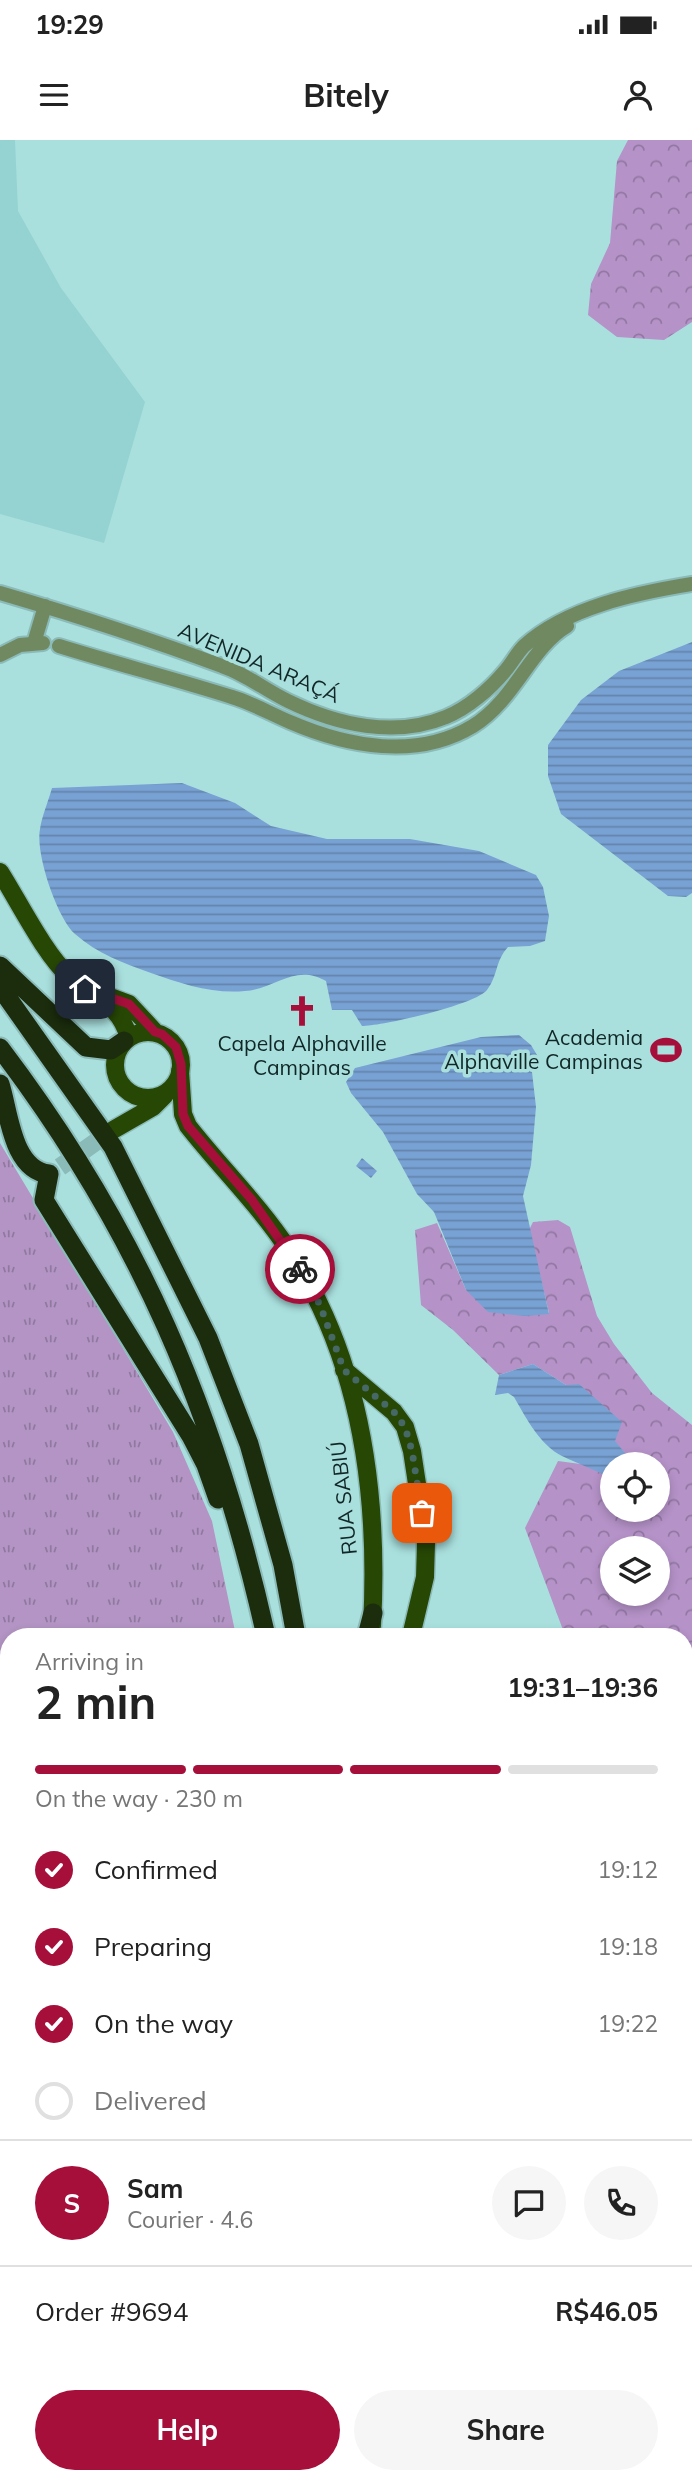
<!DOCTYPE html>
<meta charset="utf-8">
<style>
body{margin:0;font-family:Mulish,sans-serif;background:#f6f6f6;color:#222;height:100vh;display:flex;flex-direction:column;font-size:26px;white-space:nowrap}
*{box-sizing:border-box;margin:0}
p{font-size:23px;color:#767676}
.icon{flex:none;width:38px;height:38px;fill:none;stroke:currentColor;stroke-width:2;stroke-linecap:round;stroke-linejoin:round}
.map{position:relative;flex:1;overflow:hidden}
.side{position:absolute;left:0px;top:1488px;width:693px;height:856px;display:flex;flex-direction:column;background:#fff;border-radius:28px 28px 0 0;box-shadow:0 4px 10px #0003}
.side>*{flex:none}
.buttons{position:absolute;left:600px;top:1312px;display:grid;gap:14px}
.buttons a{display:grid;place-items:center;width:70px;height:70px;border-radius:50%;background:#fff;box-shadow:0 4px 10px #0003;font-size:35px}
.pin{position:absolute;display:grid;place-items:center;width:60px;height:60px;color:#fff;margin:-30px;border-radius:14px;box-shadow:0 4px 10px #0006}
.courier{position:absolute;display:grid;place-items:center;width:70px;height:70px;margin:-35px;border:5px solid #a70f3b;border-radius:50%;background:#fff;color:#222;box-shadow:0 2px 9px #0007}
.headline em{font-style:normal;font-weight:700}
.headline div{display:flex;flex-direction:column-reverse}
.headline{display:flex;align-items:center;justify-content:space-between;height:119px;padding:0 35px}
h1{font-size:46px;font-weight:700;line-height:52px}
.bar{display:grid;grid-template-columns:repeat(4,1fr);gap:10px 7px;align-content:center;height:84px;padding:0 35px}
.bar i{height:9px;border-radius:5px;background:#e0e0e0}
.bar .active{background:#a70f3b}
.bar p{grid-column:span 4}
.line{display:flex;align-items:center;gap:18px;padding:0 35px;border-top:2px solid #e0e0e0}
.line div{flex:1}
.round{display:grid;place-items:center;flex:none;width:74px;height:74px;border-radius:37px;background:#f6f6f6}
ol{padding:0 35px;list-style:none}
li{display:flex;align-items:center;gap:21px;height:77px}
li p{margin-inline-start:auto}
li .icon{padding:7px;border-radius:50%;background:#a70f3b;color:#fff;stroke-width:4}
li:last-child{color:#767676}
li i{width:38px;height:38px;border:4px solid #e0e0e0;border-radius:50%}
.cta{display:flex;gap:14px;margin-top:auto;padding:14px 35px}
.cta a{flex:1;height:80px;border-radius:42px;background:#a70f3b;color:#fff;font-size:28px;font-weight:700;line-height:80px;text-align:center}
.cta a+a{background:#f6f6f6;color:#222}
.status{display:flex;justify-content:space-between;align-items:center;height:49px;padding:0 35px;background:#fff;direction:ltr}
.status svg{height:19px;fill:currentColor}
header{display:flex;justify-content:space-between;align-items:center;height:91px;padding:0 35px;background:#fff;font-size:32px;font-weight:700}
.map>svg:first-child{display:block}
.built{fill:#94d3d1}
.grass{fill:url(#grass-tufts)}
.forest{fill:url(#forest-crowns);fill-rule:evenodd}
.water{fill:url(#water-rules)}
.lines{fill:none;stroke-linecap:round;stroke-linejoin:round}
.stream{stroke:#79a2d4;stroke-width:3.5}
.major-tunnel{stroke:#8bbbb9;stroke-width:18;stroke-dasharray:18 9;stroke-linecap:butt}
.minor-casing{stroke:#8bbbb9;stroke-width:18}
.major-casing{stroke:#8bbbb9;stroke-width:21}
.highway-casing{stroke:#8bbbb9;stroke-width:23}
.minor{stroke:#718961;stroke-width:14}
.major{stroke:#274805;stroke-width:18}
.highway{stroke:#1b2d0d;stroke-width:19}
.done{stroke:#466866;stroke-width:7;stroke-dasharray:0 12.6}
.route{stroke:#a70f3b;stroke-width:9}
.labels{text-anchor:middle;stroke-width:7;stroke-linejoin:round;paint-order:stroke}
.street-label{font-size:21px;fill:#112726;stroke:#a9e0de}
.poi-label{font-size:21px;fill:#112726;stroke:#a9e0de;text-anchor:end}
</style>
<div class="status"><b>19:29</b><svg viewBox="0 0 49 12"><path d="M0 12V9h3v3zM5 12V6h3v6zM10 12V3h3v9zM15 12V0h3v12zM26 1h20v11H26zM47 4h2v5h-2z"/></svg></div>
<header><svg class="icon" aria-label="menu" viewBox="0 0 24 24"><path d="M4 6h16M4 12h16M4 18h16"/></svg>Bitely<svg class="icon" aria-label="person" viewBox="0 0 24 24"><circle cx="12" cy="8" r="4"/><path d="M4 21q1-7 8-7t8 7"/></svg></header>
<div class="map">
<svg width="692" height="2342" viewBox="0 0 692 2342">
<defs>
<pattern id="grass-tufts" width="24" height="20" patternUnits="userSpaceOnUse" patternTransform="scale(1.75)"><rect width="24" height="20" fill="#b394c4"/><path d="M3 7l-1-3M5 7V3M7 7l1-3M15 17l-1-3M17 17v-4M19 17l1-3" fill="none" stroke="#90799f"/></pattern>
<pattern id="forest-crowns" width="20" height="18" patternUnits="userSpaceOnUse" patternTransform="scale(1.75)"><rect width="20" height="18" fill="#b592c8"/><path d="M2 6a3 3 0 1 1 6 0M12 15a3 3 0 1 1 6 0" fill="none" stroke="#9277a2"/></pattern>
<pattern id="water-rules" width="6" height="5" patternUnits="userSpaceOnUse" patternTransform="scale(1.75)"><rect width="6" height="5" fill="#79a2d4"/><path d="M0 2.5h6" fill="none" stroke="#6284ac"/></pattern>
</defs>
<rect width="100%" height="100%" fill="#a9e0de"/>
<path class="built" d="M0,0H15L18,71L61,148L145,262L104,403L0,374Z"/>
<path class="grass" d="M0,1003L173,1292L212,1381L236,1496H9V1842L0,1834Z
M684,1923L692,1925V2251L684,2246Z
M76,2334H129V2335L125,2342H71Z"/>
<path class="forest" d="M628,0H692V182L664,200L617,197L588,175L591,144L610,103L617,21Z
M558,1080L570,1087L597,1176L614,1204L652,1253L692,1285V1562L684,1561V1496H570L563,1490L525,1388L558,1321L588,1325L612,1339V1370H658V1325H635L566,1245L533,1224L499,1235L453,1190L421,1165L415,1090L437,1083L466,1150L549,1173L529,1090L533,1082ZM612,1409H658V1454H612Z
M0,1834L9,1842V2169L0,2164Z
M684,2246L692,2251V2342H243L246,2334H684Z"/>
<path class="water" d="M692,502V753L686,757L668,756L561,674L548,636V605L581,560L619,531Z
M182,643L235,663L271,686L327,699H410L479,711L536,735L543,747L549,776L545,801L530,806L508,807C495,821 498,836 487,850C475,865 382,886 362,886L352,870H332L326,841C295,823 275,849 245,851C212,854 182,844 151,833C123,823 98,814 75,794C57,778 35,713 40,689C42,676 48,662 52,648Z
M519,895L531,905L540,920L532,932L536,967L531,1025L523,1056L549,1174L525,1176L488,1172L466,1150L434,1072L417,1054L383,992L351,953L346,942L355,928L481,897Z
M362,1018L377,1031L371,1038L356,1026Z
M533,1224L566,1245L579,1244L622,1282L615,1301L635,1325H612V1339C596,1330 579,1324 562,1316C540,1305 526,1278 514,1257L508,1253L495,1255L499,1235Z"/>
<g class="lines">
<path class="stream" d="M0,2056L9,2068
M684,2288L692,2290
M344,2334L359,2342
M420,2342L428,2334"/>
<path class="major-tunnel" d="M60,1027L113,990"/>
<defs>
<path id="minor" d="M0,453C75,475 149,499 222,526C246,534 265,550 288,561C337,585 395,598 446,577C468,568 490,549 505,531C512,523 517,513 524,506C567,467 637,453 692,444
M34,503L45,466
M59,506C117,524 175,539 232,557C252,563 271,574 290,582C348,607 417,620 473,586C515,560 530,508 567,486
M0,515L20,505L43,503"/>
<path id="major" d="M0,732C19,762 45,815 70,837C95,860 119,862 129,898
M102,854L129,864L155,892
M115 925a33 33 0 1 1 66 0a33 33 0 1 1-66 0Z
M180,931L183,974L188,986C221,1028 259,1065 288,1109C362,1220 379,1356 372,1486
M113,990L153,967L165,955
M344,1230L394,1272L405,1287L412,1311L426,1403L425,1437L411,1496
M684,1879L692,1881
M684,1905L692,1907"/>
<path id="highway" d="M0,826L86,907L111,910L124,901
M0,847L113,1007L208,1198L249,1304L283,1425L296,1496
M0,908C139,1091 216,1273 266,1496
M0,944C9,972 12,1030 49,1034L44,1060L191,1296L206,1325L218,1359
M367,1496L373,1473
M143,2342L146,2334
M182,2342L185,2334
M230,2342L233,2334"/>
</defs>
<use href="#minor" class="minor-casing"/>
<use href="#major" class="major-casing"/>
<use href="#highway" class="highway-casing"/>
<use href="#minor" class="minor"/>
<use href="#major" class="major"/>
<use href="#highway" class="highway"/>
</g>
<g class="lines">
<path class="done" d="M300,1129L320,1165L344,1230L394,1272L405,1287L412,1311L422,1373"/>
<path class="route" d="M85,849L129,864L155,892L162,894L176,907L181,924L183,974L188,986L252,1060L300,1129"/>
</g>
<defs>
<symbol id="church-bare" viewBox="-9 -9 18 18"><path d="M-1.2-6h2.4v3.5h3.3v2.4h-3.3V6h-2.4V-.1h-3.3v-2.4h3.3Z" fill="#a70f3b" stroke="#a9e0de" stroke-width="2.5" paint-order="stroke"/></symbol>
<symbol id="stadium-bare" viewBox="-9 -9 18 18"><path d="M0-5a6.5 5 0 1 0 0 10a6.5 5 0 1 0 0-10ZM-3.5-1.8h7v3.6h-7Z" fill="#a70f3b" stroke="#a9e0de" stroke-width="2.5" paint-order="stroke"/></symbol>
</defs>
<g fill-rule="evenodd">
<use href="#church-bare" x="280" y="849" width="44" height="44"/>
<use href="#stadium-bare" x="644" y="888" width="44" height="44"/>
</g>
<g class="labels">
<g class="street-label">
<text transform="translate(259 523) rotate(23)" y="7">AVENIDA ARAÇÁ</text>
<text transform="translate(344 1358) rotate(-96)" y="7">RUA SABIÚ</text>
</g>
<g class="poi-label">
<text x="643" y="905">Academia<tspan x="643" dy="24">Alphaville Campinas</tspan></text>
<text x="302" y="911" text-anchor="middle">Capela Alphaville<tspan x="302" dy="24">Campinas</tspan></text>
</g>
</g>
</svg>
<div class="buttons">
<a><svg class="icon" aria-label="locate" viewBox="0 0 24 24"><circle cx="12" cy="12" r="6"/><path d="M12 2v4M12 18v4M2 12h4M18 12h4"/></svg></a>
<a><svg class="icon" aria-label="layers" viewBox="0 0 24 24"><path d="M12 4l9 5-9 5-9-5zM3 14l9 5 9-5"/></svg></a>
</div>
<div class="pin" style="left:422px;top:1373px;background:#ea580c"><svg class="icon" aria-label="bag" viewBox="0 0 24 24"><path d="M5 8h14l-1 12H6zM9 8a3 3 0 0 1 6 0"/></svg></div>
<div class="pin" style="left:85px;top:849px;background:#1f2937"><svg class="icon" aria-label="home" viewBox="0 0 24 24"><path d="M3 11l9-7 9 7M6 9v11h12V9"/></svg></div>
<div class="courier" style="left:300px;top:1129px"><svg class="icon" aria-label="bike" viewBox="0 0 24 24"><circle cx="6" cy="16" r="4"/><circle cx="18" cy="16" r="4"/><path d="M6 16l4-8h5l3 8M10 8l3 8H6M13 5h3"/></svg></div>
<section class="side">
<div class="headline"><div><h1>2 min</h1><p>Arriving in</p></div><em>19:31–19:36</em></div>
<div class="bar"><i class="active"></i><i class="active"></i><i class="active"></i><i></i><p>On the way · 230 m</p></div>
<ol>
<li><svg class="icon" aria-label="check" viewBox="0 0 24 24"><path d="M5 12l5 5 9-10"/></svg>Confirmed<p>19:12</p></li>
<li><svg class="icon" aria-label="check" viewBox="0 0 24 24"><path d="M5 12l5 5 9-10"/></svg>Preparing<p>19:18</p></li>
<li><svg class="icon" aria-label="check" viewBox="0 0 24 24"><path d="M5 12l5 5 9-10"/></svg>On the way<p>19:22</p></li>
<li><i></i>Delivered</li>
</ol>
<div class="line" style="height:126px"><b class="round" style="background:#a70f3b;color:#fff">S</b><div><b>Sam</b><p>Courier · 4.6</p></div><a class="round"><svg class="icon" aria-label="chat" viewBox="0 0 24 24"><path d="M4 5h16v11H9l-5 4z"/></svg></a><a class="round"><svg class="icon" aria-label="phone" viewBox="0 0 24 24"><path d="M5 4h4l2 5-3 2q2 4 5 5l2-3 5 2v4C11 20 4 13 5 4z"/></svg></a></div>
<div class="line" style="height:91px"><div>Order #9694</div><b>R$46.05</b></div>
<div class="cta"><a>Help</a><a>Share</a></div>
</section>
</div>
